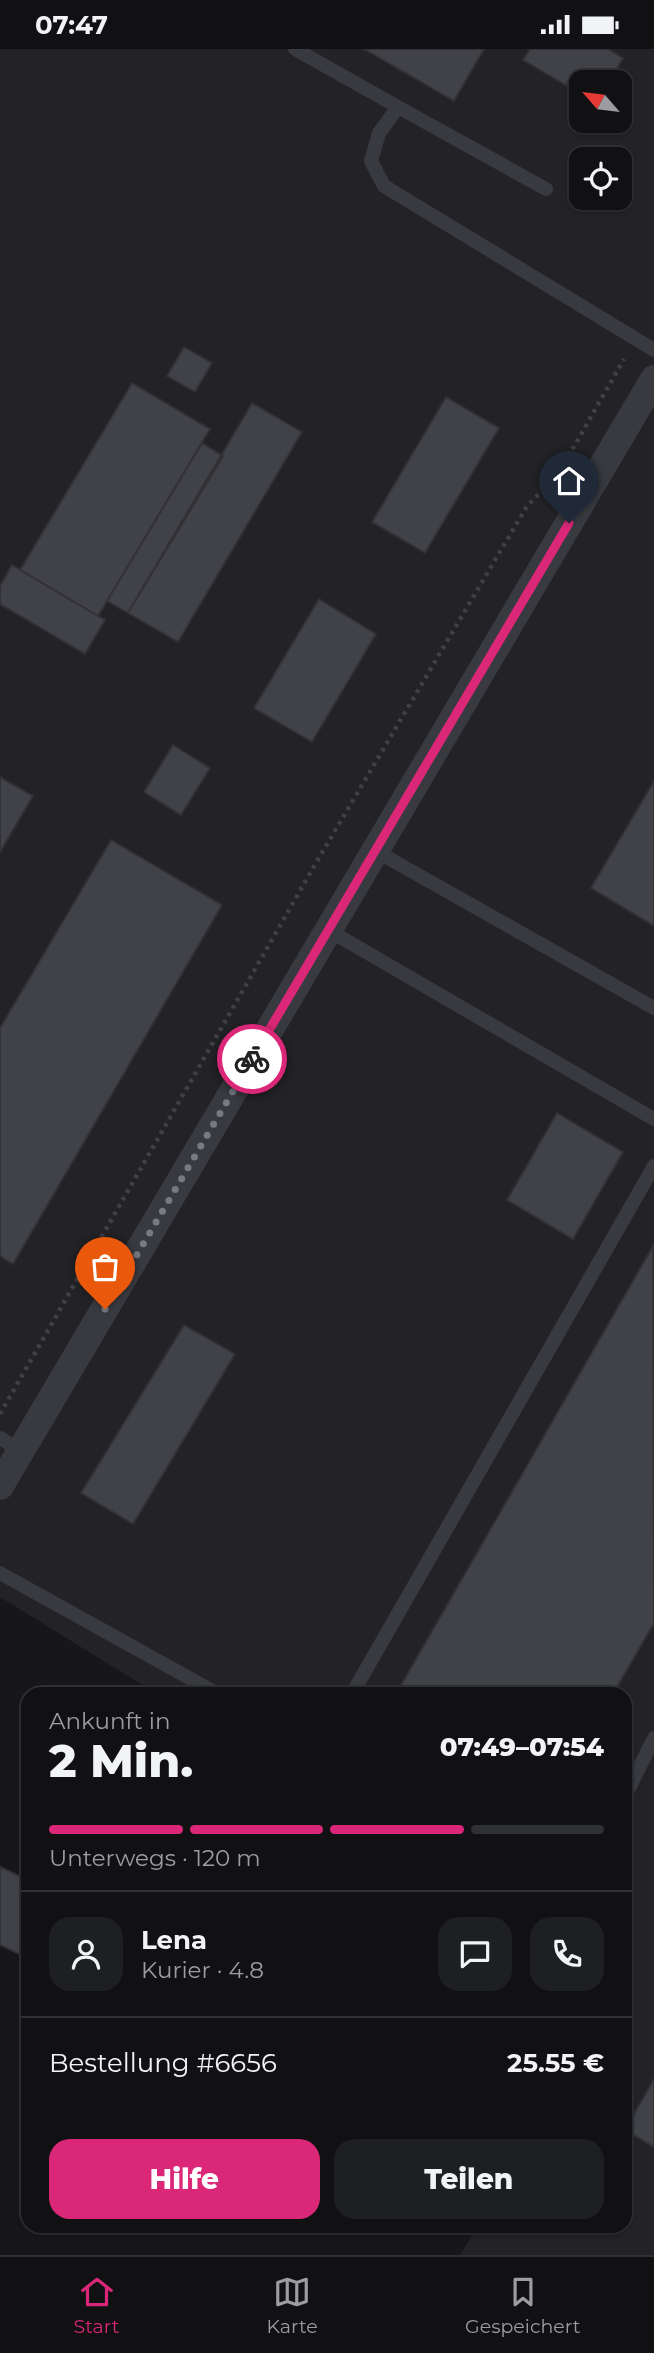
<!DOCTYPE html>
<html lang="de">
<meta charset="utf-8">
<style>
body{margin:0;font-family:Montserrat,sans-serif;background:#1e1f22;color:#f1f3f6;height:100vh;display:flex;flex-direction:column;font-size:26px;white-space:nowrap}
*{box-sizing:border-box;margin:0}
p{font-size:23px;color:#9c9da0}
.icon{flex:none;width:38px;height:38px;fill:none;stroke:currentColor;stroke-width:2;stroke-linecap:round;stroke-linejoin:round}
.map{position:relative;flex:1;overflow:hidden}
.drawer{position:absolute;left:21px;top:1638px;width:611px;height:546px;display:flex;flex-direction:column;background:#111114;border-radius:21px;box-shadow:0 2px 5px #0004,0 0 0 2px #303134}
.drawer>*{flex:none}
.needle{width:46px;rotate:298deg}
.tools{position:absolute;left:569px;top:21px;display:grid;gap:14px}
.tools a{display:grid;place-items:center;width:63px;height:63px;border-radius:14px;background:#111114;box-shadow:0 2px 5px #0004,0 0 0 2px #303134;font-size:35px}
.pin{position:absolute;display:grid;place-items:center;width:60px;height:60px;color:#fff;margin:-72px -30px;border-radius:50% 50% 50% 0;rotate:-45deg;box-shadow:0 0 7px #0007}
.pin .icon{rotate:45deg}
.courier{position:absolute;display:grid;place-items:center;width:70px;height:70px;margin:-35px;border:5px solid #db2777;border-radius:50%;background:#fff;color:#222;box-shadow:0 2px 9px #0007}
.summary em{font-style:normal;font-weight:800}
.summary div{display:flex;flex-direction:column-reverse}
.summary{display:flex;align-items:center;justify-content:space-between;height:119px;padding:0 28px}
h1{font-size:46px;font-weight:800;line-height:52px}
.bar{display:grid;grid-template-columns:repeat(4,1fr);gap:10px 7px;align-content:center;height:84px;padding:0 28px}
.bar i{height:9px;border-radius:5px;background:#303134}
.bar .selected{background:#db2777}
.bar p{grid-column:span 4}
.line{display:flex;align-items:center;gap:18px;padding:0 28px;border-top:2px solid #303134}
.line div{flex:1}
.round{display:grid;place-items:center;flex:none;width:74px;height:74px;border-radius:21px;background:#1e1f22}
.button{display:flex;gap:14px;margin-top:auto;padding:14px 28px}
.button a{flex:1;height:80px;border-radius:21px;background:#db2777;color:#fff;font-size:28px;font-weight:800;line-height:80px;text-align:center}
.button a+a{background:#1e1f22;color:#f1f3f6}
.status{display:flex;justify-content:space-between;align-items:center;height:49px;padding:0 35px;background:#111114;direction:ltr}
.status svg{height:19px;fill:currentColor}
.menu{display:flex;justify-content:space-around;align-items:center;height:98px;border-top:2px solid #303134;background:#111114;font-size:19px;color:#9c9da0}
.menu a{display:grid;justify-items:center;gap:4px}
.menu .selected{color:#db2777}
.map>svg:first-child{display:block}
.built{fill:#232327;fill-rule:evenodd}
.building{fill:#414247;stroke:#313136;stroke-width:2}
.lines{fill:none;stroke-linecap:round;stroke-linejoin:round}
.path{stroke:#3e4146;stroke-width:4.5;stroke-dasharray:3.5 5;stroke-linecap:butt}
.service{stroke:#383a3f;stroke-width:14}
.minor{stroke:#383a3f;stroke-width:28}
.done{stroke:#757a83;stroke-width:7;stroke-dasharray:0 12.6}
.route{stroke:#db2777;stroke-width:9}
</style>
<div class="status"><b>07:47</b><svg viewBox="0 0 49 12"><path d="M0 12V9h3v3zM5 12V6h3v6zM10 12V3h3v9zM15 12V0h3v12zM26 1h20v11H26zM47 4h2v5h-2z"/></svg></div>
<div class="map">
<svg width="654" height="2206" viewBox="0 0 654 2206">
<rect width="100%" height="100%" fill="#17171a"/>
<path class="built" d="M0,0H654V2206H460L478,2177H625V1645H157L0,1548ZM581,33H620V72H581ZM581,110H620V149H581Z"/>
<path class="building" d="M364,0H484L454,52Z
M530,0H608L623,9L609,33H581V45L523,11Z
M184,298L212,314L195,343L167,327Z
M132,334L210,380L98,567L20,521Z
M446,348L499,379L425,504L372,473Z
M252,354L302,383L178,593L128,564Z
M202,394L223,407L128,564L107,552Z
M12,516L105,571L85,605L0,555V537Z
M319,550L376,585L312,693L254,659Z
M173,696L210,719L181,766L144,743Z
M0,728L33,747L0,803Z
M654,732V877L591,839Z
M111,791L222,856L13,1215L0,1207V979Z
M557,1064L623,1103L573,1190L507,1151Z
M653,1197L654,1574L613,1645H396Z
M184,1276L235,1305L133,1475L81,1444Z
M0,1818L28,1831V1909L0,1896Z
M654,2030V2098L625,2081Z"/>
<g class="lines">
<path class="path" d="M564,415L624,310
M0,1365L313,819L527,457L558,426"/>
<path class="service" d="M295,0L398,58
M546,140L398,58L379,84L371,112L384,137L654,301
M374,801L654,959
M328,881L654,1070
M0,1389L21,1402
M0,1524L218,1645
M352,1645L654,1117
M625,1747L654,1689"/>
<path class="minor" d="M0,1437L654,330"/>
</g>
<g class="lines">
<path class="done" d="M105,1260L252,1010"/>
<path class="route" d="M252,1010L569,474"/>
</g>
</svg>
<div class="tools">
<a><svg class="needle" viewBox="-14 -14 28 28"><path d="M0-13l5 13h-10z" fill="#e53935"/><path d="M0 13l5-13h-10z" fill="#9c9da0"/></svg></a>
<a><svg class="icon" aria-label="locate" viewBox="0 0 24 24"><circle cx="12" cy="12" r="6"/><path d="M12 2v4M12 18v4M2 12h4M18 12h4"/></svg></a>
</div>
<div class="pin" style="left:105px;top:1260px;background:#ea580c"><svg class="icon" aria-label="bag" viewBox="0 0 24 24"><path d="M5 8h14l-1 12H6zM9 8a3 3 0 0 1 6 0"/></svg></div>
<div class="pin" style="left:569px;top:474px;background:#1f2937"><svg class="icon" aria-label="home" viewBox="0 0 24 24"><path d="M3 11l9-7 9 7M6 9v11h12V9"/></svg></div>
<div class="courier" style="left:252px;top:1010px"><svg class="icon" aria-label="bike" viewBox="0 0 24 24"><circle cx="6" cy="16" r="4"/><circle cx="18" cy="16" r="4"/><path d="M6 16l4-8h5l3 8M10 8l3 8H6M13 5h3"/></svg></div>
<section class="drawer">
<div class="summary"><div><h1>2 Min.</h1><p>Ankunft in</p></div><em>07:49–07:54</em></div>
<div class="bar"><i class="selected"></i><i class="selected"></i><i class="selected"></i><i></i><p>Unterwegs · 120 m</p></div>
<div class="line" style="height:126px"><a class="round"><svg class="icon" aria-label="person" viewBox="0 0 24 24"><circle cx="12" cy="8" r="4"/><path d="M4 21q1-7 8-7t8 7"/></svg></a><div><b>Lena</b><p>Kurier · 4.8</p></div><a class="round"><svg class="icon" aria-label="chat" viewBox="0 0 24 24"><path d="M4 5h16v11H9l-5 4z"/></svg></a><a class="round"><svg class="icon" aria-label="phone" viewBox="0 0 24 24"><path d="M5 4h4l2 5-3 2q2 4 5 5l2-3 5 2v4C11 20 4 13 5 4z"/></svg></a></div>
<div class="line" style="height:91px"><div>Bestellung #6656</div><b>25.55 €</b></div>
<div class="button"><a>Hilfe</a><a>Teilen</a></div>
</section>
</div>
<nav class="menu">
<a class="selected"><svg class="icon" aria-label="home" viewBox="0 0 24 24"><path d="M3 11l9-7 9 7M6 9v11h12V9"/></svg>Start</a>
<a><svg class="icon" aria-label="map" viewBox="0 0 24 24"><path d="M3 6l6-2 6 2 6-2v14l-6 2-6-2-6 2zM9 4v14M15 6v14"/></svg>Karte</a>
<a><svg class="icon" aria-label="saved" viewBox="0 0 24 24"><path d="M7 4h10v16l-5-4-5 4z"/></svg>Gespeichert</a>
</nav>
